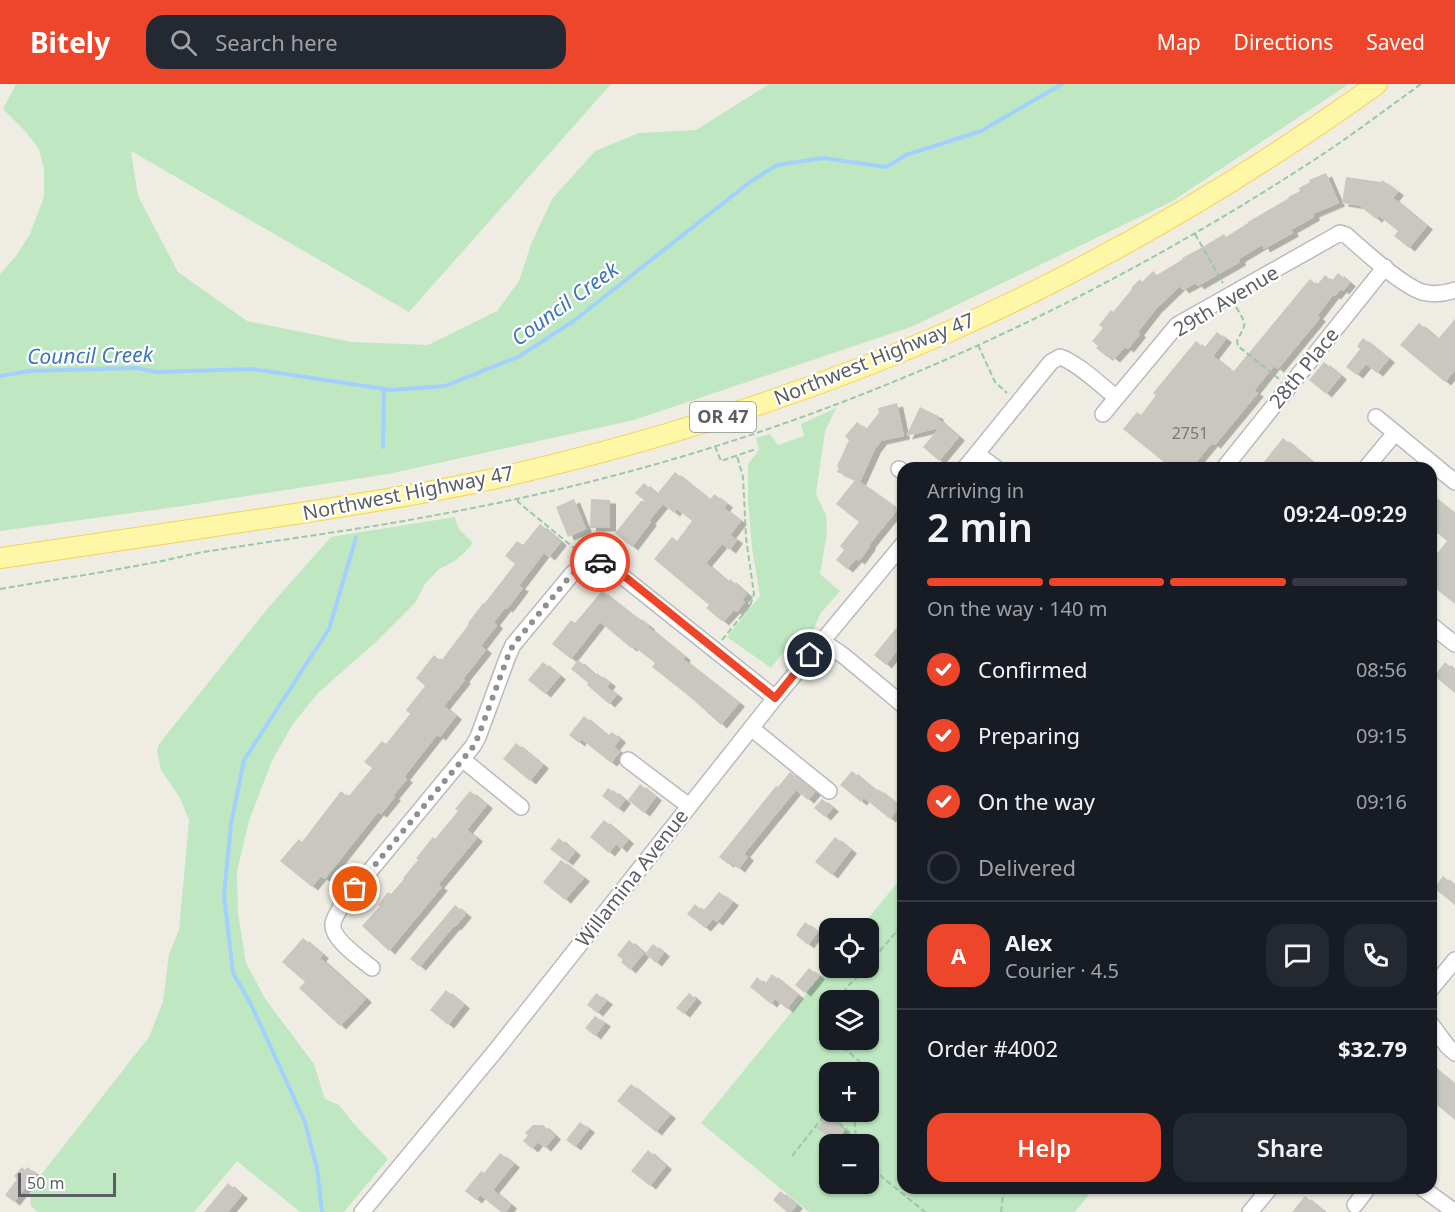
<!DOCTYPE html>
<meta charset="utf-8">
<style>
body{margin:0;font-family:"Noto Sans",sans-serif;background:#242831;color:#f1f3f6;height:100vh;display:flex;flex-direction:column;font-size:22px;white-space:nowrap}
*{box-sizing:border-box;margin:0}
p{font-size:20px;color:#9ea1a6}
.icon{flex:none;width:33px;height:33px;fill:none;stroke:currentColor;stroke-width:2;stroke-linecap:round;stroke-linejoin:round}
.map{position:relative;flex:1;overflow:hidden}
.sheet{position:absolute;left:897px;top:378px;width:540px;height:732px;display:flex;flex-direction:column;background:#171b24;border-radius:18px;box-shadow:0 2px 4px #0004}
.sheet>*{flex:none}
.buttons{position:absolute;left:819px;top:834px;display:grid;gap:12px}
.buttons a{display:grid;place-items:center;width:60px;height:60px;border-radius:12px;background:#171b24;box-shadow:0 2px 4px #0004;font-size:30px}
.scale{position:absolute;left:18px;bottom:15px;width:98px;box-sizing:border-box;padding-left:6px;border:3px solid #5b5f65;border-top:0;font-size:16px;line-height:21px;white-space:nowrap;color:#5b5f65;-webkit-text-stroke:4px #fff;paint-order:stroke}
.pin{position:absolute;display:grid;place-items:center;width:51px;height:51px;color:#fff;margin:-26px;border:3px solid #fff;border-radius:50%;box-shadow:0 2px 6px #0007}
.courier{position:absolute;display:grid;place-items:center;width:60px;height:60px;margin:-30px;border:4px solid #ee462a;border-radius:50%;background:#fff;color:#222;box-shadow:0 2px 8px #0007}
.summary em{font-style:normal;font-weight:600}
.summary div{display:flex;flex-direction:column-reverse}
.summary{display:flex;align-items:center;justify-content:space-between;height:102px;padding:0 30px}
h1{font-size:39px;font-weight:600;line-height:45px}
.bar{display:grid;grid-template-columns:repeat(4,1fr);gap:9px 6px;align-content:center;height:72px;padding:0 30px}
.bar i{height:8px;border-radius:4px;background:#363941}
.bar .selected{background:#ee462a}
.bar p{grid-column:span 4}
.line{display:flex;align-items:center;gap:15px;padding:0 30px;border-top:2px solid #363941}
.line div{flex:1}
.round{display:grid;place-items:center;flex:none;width:63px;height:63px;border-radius:18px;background:#242831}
ol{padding:0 30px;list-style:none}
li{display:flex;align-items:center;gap:18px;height:66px}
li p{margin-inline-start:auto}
li .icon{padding:6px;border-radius:50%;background:#ee462a;color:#fff;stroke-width:4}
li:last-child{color:#9ea1a6}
li i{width:33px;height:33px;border:3px solid #363941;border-radius:50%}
.action{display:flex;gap:12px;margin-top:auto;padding:12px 30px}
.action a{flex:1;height:69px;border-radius:18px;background:#ee462a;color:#fff;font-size:24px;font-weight:600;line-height:69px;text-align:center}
.action a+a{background:#242831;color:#f1f3f6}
header{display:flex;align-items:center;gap:36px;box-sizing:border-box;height:84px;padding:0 30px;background:#ee462a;color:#fff}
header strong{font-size:28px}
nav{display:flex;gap:33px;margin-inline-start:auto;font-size:21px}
.search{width:420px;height:54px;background:#242831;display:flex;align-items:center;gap:15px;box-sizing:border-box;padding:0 21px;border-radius:18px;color:#9ea1a6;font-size:22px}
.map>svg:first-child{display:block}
.green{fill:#bfe7c2;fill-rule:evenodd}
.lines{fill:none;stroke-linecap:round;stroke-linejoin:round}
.stream{stroke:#a3d1ff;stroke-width:4}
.building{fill:#cac7c1;filter:url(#shadow)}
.minor-casing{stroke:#b8bbc0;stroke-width:18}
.major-casing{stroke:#f5d356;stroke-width:22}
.path{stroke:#98c8a9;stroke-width:2;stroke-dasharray:6 3;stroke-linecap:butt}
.minor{stroke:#fff;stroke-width:15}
.major{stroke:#fff7a8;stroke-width:20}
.done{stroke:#8f9191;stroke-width:6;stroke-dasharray:0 10.8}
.route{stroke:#ee462a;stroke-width:8}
.labels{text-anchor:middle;stroke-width:4.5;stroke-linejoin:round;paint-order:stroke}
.number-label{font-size:16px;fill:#77797c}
.shield{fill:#fff;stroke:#8c8f93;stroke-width:1.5}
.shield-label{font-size:18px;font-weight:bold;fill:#5b5f65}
.street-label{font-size:20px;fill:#5b5f65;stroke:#fff}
.water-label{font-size:21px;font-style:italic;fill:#4075be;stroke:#fff}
</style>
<header>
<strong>Bitely</strong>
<div class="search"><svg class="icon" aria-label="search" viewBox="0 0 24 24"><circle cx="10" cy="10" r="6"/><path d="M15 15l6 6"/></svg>Search here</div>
<nav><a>Map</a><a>Directions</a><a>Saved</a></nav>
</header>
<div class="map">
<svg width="1455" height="1128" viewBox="0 0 1455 1128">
<defs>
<filter id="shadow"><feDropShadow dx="6" dy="3.5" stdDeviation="0" flood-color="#0004"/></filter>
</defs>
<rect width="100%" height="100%" fill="#efede3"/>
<path class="green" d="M16,0H611L409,228L131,67L138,112L178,188L247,237L352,258L428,261L497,227L519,197L531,160L552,115L595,67L639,49L696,46L769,0H1349L1171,118L911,243L634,336L388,390L183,422L0,447V190L16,172L30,150L44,113V86L39,65L26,48L3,25Z
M836,324L825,347L816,410L826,431L827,448L820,490L840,507L820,530L814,545L803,559L789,561L771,584L727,553L760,512L752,464L748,416V380L759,366L756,354L770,350L778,361L804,352L801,340Z
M455,433L458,444L472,458L471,462L456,476L438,486L425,500L415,519L376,558L319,608L292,641L271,679L249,737L237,787L238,830L246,879L266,916L314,980L325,1015L339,1021L353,1039L388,1075L344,1128H300L237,1077L194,1128H38L31,1122L30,1111L33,1101L149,953L163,917L169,870L179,846L189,736L180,714L161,686L157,666L159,660L268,524L331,453Z
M903,792V1104H1094L1075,1128H809L701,1039L829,882L830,884H868V844H860ZM830,916H868V956H830ZM830,988H868V1028H830ZM830,1060H868V1100H830Z"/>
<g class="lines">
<path class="stream" d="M0,292L29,287L137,284L156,288L252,285L391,306L445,302L520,272L575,236L750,98L777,81L823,74L886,83L906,71L981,47L1062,0
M383,363L384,305
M322,1128L317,1084L305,1038L251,920L233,889L224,811L231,740L244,676L329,545L356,454"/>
</g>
<path class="building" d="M1326,89L1339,119L1313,130L1314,133L1291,146L1293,149L1264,165L1262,161L1239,175L1240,178L1198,202L1196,199L1183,206L1180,202L1156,225L1138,248L1140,250L1128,265L1125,263L1114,275L1109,271L1107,273L1096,264L1098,262L1092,257L1103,244L1099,241L1111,226L1113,228L1132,205L1131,204L1140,195L1142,198L1153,187L1157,191L1183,175L1182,174L1201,164L1224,150L1226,153L1248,139V138L1289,114L1288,113L1300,107L1299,104L1310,98L1309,96Z
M1346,93L1381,98L1382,96L1398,108L1393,114L1427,142L1409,164L1394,152L1398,147L1379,132L1376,135L1360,122L1342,119Z
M1338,189L1350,199L1343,207L1341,205L1335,212L1333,211L1317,232L1320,234L1278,285L1274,282L1254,307L1258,309L1215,361L1212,359L1197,377L1205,384H1171L1123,345L1137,328L1141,331L1156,311L1153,309L1196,257L1204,264L1217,248L1226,255L1213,272L1233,288L1310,195L1317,201L1325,191L1332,197Z
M1455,235V286L1445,298L1400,261L1419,239L1438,255Z
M1363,254L1389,275L1377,289L1366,280L1357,291L1346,283L1360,265L1357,262Z
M1324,278L1341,292L1326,310L1309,296Z
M897,319L904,352L881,357L875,365L860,398L898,425L869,461L870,462L859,477L856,475L847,485L836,476L844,466L840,462L859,438L836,420L855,396L837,388L839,384L837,382L849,356L845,352L857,338L866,345L879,329L878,324Z
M920,323L938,332L937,334L959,353L939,377L923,363L939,344L906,352Z
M1283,354L1320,384H1269L1263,379Z
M675,388L710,416L714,410L727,420L724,424L741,437L730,451L737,456L730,466L722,460L706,479L728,498L730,495L747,510L742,516L745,518L737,528L734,526L723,538L706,524L709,521L654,475L672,453L677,457L692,437L677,425L674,429L663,420L649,437L651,438L632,463L615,449L641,417H645L635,409L644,399L657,410Z
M1431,411L1455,430V520L1431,501V477L1447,457L1431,444Z
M574,415L586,445L568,453L556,423Z
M591,415L610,416V444H590Z
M540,440L561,458L549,473L544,469L519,502L523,504L507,525L505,524L494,538L497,541L481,562L486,566L463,595L465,596L444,622L456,632L440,653L437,651L404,693L407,695L393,712L395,713L381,730L378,728L325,795L321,792L312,803L280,777L298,756L299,755L302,758L341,707L348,713L372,684L364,678L382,657L386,660L410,630L406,626L425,602L416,594L434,571L441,577L469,540L468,539L483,519L484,520L515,480L505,472L517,457L523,461Z
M602,507L635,533L636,532L649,542L648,543L685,573L683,575L739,619L721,641L690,613L652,583L655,579L633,562L631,564L600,538L571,575L552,560L571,536L575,539Z
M897,543L903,548V574L896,568L886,581L874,571Z
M578,576L595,591L597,589L610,599L607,603L617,611L609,620L587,601L588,599L571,585Z
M543,578L560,592L545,610L528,596Z
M1445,578L1455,587V609L1434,592Z
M584,632L608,652L612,648L620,655L614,663L620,668L611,679L581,655L579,659L569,651Z
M516,659L543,681L530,697L503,675Z
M852,687L876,707L878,705L900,722L890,735L864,714L861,718L840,701Z
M790,688L815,708L808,716L796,706L744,770L748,773L739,785L730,778L728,780L719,773L776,702L778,703Z
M640,700L656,713L644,729L628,716Z
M608,704L612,707L613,706L625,716L618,725L602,712Z
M470,707L487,721L467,746L477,754L438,801L442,803L389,867L362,842L380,822L378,821L388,808L391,810L404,795L403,794L418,776L416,774L433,753L435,755L458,727L455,725Z
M822,715L833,724L825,733L814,724Z
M604,736L628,756L621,765L616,760L609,769L590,753Z
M835,753L851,766L832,791L815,778Z
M559,754L575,768L567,778L550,765Z
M561,776L584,794L565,816L543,798Z
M1443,792L1455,802V821L1434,804Z
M719,808L733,818L717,838L713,835L705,844L687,830L695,820L703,827Z
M455,821L466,830L455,843L454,842L420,883L410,875Z
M805,838L818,848L808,861L796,851Z
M303,854L323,871L320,874L366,915L340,942L299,904L305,898L282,878Z
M629,856L644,869L630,886L621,878L623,876L617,871Z
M653,860L664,869L656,879L645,870Z
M809,884L819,892L805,909L795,901Z
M772,890L798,911L787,925L775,915L771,920L750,903L757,893L765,900Z
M446,906L464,921L448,941L430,926Z
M596,909L607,917L597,929L587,921Z
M689,909L696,915L684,930L676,924Z
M595,932L605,939L595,952L585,944Z
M1431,981L1455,1001V1036L1431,1016Z
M631,1000L670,1031L656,1048L617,1017Z
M827,1032L845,1046L835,1058L817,1044Z
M580,1038L589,1045L575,1063L566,1056Z
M533,1041H543L555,1052L545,1064L538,1058L532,1065L523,1057L528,1051L525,1049Z
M648,1066L666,1082L650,1102L631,1087Z
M500,1069L514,1080L493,1106L511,1121L506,1128H501L480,1111L476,1116L465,1107L481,1087L484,1089Z
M22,1083L25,1086L27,1083L36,1090L14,1118L5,1111L17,1095L14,1092Z
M228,1099L242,1111L228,1128H204Z
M780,1107L797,1121L791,1128H787L773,1116Z
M1305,1112L1324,1128H1292Z"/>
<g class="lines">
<defs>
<path id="minor" d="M1103,330L1177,241L1340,149L1346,151C1364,167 1400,200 1422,208C1434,211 1444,210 1455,206
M1376,333L1455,398
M977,370L996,384
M965,384L1051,278L1060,273C1078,279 1100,301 1116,313
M1224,384L1385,183
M1366,384L1395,349
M899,385L903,388
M1431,541L1455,560
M822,557L844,572L903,621
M751,644L829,707
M462,675L521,723
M628,676L689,722
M372,884C361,875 331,855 333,840C333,835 339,827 341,822L473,662L478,653L508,572L513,561L572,490C584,480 593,475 608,481L775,614
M1431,905L1455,876
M1431,940L1448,963L1455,969
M1422,1104L1455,1128
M1355,1121L1368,1104
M362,1128L497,965L775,614L903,460
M1250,1128L1270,1104"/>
<path id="major" d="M0,474C103,459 205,444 308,428C371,418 435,408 497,394C652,359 803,311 948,248C1099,181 1243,96 1377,0"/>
</defs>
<use href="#minor" class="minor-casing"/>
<use href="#major" class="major-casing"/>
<path class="path" d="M1195,150L1223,199
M1236,223C1248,243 1246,238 1237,257L1238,262L1279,295
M978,261L995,298L1007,309
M715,362L721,377L756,365
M1247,379L1253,384
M518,416V418L579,468
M0,505C50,496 101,489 151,479C169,476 186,471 204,468C272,457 341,448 409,436C466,426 524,414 581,400C842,336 1090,222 1314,76C1351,52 1385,26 1421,0
M722,556L750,522L754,510L746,454L743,393L737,372
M868,881L896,848L903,836
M837,916L849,901L867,884
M837,956C844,966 856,973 864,982L863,988
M854,1028L856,1054L859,1060
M792,1072L827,1028L856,1054
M868,1077L882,1093L925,1128
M1001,1128L1003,1111L1008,1104"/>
<use href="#minor" class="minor"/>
<use href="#major" class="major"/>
</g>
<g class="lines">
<path class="done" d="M355,805L473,663L478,653L508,572L513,561L572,490C582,482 586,478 600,478"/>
<path class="route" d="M600,478L608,481L618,487L775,614L810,571"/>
</g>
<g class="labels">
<g class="number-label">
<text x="1190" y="355">2751</text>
</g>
<rect class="shield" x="690" y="318" width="66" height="30" rx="4.5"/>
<g class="shield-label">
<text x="723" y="339">OR 47</text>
</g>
<g class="street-label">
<text transform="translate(1226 217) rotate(-31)" y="7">29th Avenue</text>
<text transform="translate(874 275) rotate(-22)" y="7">Northwest Highway 47</text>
<text transform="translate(1304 284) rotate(-51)" y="7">28th Place</text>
<text transform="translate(408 409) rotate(-11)" y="7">Northwest Highway 47</text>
<text transform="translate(632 794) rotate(-52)" y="7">Willamina Avenue</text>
</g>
<g class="water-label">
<text transform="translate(565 220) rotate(-36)" y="7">Council Creek</text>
<text transform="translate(90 272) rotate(-1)" y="7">Council Creek</text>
</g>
</g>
</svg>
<div class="buttons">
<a><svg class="icon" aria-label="locate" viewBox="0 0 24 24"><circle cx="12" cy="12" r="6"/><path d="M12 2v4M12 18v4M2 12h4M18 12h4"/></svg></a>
<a><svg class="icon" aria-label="layers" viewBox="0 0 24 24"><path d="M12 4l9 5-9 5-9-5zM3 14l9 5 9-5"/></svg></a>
<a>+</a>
<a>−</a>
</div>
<div class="scale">50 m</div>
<div class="pin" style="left:355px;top:805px;background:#ea580c"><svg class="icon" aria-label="bag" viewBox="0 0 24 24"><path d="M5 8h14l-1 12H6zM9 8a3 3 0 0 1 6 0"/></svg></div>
<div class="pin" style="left:810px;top:571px;background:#1f2937"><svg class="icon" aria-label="home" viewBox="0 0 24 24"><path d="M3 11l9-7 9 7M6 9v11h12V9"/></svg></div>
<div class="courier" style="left:600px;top:478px"><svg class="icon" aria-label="car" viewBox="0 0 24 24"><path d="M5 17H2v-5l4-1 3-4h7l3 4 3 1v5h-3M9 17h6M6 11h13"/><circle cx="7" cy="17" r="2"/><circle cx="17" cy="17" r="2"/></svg></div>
<section class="sheet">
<div class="summary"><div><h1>2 min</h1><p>Arriving in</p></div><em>09:24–09:29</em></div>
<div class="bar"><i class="selected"></i><i class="selected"></i><i class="selected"></i><i></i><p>On the way · 140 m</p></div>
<ol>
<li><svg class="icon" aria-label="check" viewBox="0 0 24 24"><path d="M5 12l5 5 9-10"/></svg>Confirmed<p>08:56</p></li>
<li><svg class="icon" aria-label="check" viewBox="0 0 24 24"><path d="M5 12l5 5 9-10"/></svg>Preparing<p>09:15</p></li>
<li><svg class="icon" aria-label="check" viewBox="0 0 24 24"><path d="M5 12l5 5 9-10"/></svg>On the way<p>09:16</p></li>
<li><i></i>Delivered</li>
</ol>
<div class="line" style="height:108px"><b class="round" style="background:#ee462a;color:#fff">A</b><div><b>Alex</b><p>Courier · 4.5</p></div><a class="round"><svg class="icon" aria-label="chat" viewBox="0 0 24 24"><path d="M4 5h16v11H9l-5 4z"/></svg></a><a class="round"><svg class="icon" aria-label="phone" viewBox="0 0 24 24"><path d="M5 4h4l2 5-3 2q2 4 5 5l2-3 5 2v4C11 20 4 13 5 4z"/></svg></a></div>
<div class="line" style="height:78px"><div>Order #4002</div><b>$32.79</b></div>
<div class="action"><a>Help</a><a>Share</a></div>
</section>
</div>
